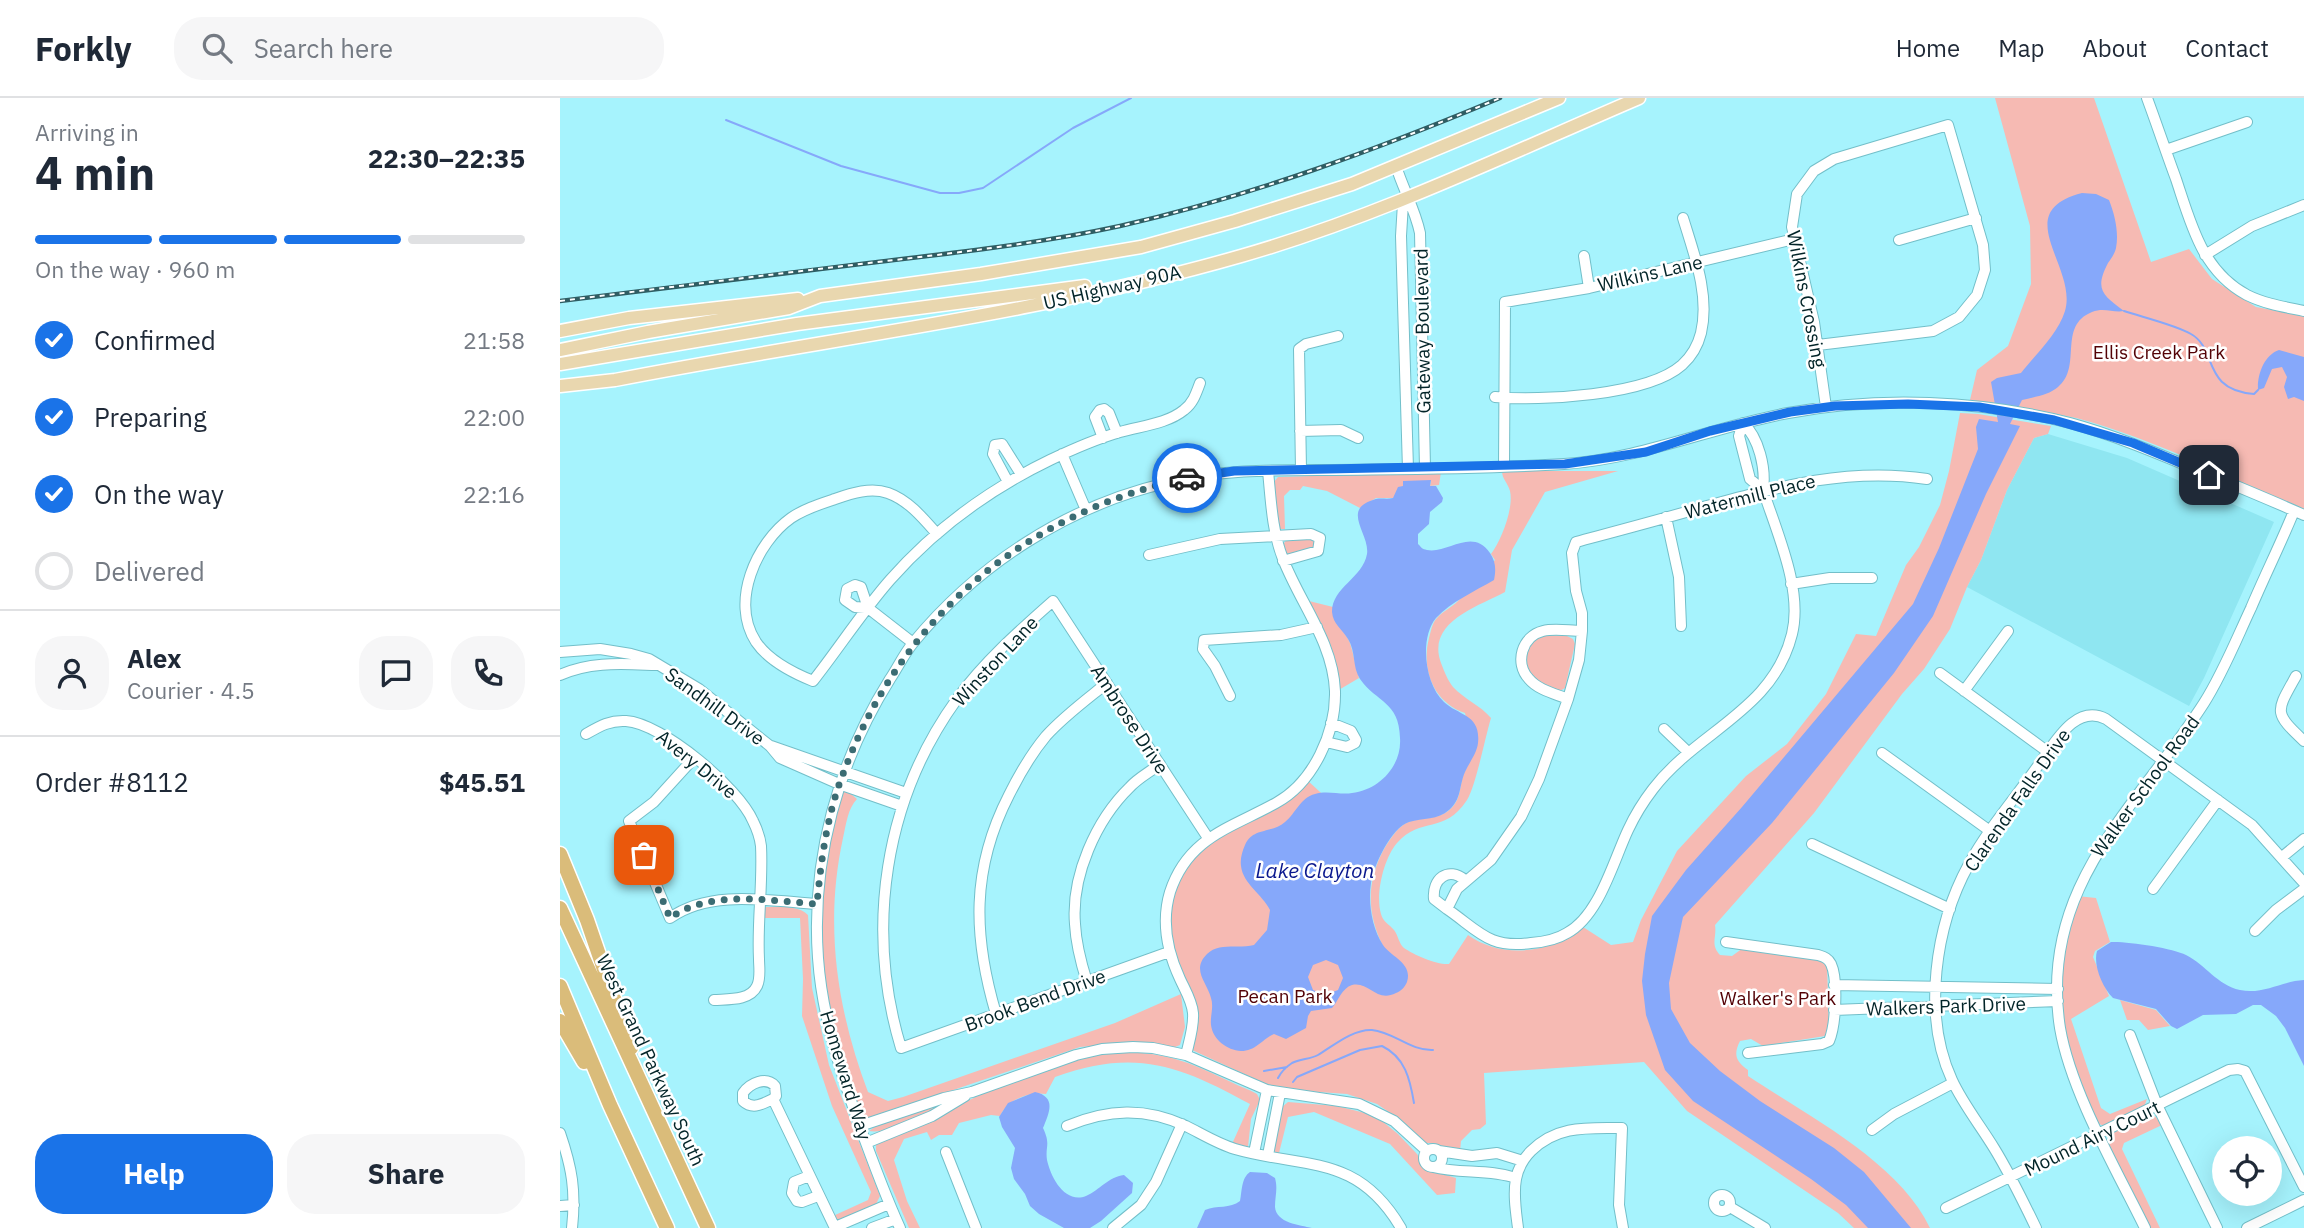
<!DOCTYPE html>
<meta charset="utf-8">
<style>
body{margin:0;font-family:"IBM Plex Sans",sans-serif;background:#f6f6f7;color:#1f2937;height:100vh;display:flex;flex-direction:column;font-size:26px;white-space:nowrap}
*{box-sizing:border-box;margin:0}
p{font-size:23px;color:#747a83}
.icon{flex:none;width:38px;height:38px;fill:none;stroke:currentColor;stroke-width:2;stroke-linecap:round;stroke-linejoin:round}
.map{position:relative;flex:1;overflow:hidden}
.side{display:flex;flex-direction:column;background:#fff;width:560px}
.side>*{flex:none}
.controls{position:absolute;left:1652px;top:1038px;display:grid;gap:14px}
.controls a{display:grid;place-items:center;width:70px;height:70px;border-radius:50%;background:#fff;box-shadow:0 7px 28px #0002;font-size:35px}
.pin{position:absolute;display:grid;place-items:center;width:60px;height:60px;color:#fff;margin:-30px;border-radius:14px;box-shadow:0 4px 10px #0006}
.courier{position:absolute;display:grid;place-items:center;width:70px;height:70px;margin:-35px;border:5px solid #1a73e8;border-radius:50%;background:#fff;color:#222;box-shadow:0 2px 9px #0007}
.head em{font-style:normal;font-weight:700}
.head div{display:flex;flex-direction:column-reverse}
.head{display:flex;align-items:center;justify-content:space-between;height:119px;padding:0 35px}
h1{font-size:46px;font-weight:700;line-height:52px}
.bar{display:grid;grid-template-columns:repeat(4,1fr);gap:10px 7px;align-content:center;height:84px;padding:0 35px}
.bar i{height:9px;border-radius:5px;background:#e0e1e3}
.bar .on{background:#1a73e8}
.bar p{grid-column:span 4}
.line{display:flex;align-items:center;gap:18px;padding:0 35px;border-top:2px solid #e0e1e3}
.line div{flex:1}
.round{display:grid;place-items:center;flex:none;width:74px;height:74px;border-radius:28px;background:#f6f6f7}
ol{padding:0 35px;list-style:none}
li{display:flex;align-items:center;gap:21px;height:77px}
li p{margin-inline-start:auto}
li .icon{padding:7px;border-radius:50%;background:#1a73e8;color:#fff;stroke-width:4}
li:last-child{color:#747a83}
li i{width:38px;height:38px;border:4px solid #e0e1e3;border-radius:50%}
.cta{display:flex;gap:14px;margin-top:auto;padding:14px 35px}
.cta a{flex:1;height:80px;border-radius:28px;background:#1a73e8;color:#fff;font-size:28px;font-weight:700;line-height:80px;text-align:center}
.cta a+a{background:#f6f6f7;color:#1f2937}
header{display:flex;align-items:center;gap:42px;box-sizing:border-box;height:98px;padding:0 35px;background:#fff;border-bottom:2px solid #e0e1e3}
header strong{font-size:33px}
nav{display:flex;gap:38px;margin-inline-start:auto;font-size:24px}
.search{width:490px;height:63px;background:#f6f6f7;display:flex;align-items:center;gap:18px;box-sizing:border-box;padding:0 24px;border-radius:28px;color:#747a83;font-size:26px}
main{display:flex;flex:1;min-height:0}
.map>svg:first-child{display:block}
.built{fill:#8fe6f1}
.green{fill:#f6bab3}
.water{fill:#86a8fa;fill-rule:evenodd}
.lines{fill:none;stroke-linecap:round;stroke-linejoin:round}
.stream{stroke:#86a8fa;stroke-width:2}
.minor-casing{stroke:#73bfc9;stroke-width:12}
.major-casing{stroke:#fff;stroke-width:15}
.highway-casing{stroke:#fff;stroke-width:17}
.minor{stroke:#fff;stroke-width:10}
.major{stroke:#e9d7af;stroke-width:12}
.highway{stroke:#dabc7a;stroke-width:14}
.rail-casing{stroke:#2f5d63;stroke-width:4.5}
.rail{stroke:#fff;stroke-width:2;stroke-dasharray:5;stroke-linecap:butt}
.done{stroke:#3b6c73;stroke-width:7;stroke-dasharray:0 12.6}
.route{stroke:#1a73e8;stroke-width:9}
.labels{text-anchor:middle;stroke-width:5;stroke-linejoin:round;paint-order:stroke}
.street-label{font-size:19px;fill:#022428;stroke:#fff}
.park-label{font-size:19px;fill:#530206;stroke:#fff}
.water-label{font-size:21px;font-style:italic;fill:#0a188e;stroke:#fff}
</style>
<header>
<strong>Forkly</strong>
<div class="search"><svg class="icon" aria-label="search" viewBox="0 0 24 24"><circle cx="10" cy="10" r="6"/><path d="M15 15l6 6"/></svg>Search here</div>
<nav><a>Home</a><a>Map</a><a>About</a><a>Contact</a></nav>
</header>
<main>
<section class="side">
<div class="head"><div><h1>4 min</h1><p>Arriving in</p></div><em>22:30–22:35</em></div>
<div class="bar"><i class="on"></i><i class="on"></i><i class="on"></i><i></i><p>On the way · 960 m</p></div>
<ol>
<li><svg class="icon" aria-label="check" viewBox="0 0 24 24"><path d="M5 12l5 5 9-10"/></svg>Confirmed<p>21:58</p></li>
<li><svg class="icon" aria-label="check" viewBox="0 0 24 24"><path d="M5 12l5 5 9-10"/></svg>Preparing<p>22:00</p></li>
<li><svg class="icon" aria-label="check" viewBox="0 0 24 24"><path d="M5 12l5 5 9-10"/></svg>On the way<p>22:16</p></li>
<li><i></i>Delivered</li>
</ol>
<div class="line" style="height:126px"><a class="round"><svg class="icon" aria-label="person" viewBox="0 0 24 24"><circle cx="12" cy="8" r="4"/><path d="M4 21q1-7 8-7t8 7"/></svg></a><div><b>Alex</b><p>Courier · 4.5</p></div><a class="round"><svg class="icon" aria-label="chat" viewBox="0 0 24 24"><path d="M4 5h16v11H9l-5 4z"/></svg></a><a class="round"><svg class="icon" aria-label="phone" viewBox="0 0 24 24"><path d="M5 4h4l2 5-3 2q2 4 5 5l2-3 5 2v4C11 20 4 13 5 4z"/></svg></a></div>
<div class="line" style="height:91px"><div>Order #8112</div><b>$45.51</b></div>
<div class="cta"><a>Help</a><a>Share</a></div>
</section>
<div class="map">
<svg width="1744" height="1130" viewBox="0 0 1744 1130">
<rect width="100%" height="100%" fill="#a6f3fd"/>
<path class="built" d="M1488,336L1567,360L1714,424L1644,580L1629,608L1407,489L1421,462L1447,392L1474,340Z"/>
<path class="green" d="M1435,0H1534L1591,164L1629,151L1652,181L1696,209L1744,218V412C1670,380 1595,341 1516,320C1481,312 1445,308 1410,302L1417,272L1448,248L1471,186L1470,128Z
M1400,315L1418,316L1491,328L1488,336L1474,340L1447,392L1421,462L1407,489L1390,531L1364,571L1342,596L1254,715L1155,827C1157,840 1150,846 1160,857L1172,858L1183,850L1257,860L1267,867L1269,929L1265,938L1203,948L1191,941L1180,943C1173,957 1176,963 1188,972V978C1248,1018 1339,1064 1370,1130H1294L1278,1115L1127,1013L1084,964L924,975L926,1026L920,1031L912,1032L901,1043L900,1054L873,1045H865L842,1023L817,1006L787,996L730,992L706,986L632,952L635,920L614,863L608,820L619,777L649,743L747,682L772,705L776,825L824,850C807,818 806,785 823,753C828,744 835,733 843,727C855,718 875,723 888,713C902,703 899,687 904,675C907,668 911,662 914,655L905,615C873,604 861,571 869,540C871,533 872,525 877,520C883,513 892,509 898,503C911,490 923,476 935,462L931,456C941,443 954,410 950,393C948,385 942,381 942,373H1058L985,394L952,452L945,494C917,509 866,524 881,565C884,573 888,583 893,589C904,601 920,607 931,620C925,640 916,687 907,702C884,737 861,718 837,745C824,760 815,796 821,816C823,824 829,826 834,832C838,837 839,846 844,850C854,857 877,867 889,866L908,837C943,862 991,855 1023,829L1051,847L1073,844L1081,822L1117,753L1186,678L1227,646L1266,596L1296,536L1316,538L1346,467L1359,449L1380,407L1389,373Z
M881,374L879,387L870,388L871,383H843L844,389L833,400H816L800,410L767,393L743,388L740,392H730L724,398L725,431H718L713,385L718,379Z
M754,440L757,449L731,457L725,455L722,448L727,441Z
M749,503L773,509C771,526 785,531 790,545C794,557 795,568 799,580L777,593C775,557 764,535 749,503Z
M989,537L1007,538L1013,541L1015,546L1005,590L998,594L970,580L963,555L978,538Z
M285,691L297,701C288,710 286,726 283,740C264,827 277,912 308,994L328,1003L343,999L555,925L621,896L625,929L620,947L615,949L577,944L520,949L311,1020L303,1018C289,997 282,966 276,942C264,883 255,821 266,761C270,738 276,715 281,693Z
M1517,798L1536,800L1550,844L1535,853L1533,859L1549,898L1511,921L1541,1010L1550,1016L1587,1001L1584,1009L1544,1028L1537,1025L1516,978L1506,946L1500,866Z
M205,809C218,809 238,807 248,817L252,890L269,967L320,1098L315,1108L279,1122L273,1118L308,1102L311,1094L272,1008L242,918L243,881L240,820H199Z
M1560,902L1596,912L1610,928L1588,932L1579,922H1567Z
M571,954C615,957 633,966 671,984C680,989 689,991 697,996L700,1002L691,1021L688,1049L685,1051L672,1046L690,1006C619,967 575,950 495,979L486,996C469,993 447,1002 440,1018L431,1017L399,1025L392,1037H379L371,1042L367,1034L344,1041L334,1062L347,1103L360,1130H349L316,1053V1047L319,1042C401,1011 481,957 571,954Z
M388,1002V1004C369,1014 329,1037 309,1033L319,1026Z
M728,1004L777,1008L805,1015L822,1023L838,1036L857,1056L866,1071L896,1080L895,1095L877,1097L830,1046L754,1014L728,1019L718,1059L712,1049L721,1010Z
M1586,1018H1595L1602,1027L1564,1045L1562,1051L1600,1130H1588L1547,1046L1549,1037Z"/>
<path class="water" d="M1522,95L1536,96L1549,102C1555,117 1559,135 1556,150C1555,155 1551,161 1548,165C1534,192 1543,197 1564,213C1553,215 1544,209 1532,214C1497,228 1523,269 1498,289C1489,297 1474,299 1462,302L1450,326L1460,328L1426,396L1373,518L1334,575L1212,725L1123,819L1109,885L1111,911L1130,945L1160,973L1200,1003L1274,1050L1304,1074L1351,1130H1308L1286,1107L1251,1081L1133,1003L1105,972L1086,917L1082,883L1085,856L1092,818L1126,772L1182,709L1353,506L1379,450L1418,351L1416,329L1419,321L1438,324L1431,284L1437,280L1461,275C1475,257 1498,236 1505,213C1518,169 1448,114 1522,95Z
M1719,252L1744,259V303L1734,299L1728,301L1724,289L1727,279L1722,269L1712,271L1704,290L1698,292C1697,277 1704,257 1719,252Z
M871,382L870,388H876L883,400L882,404L870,414L869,426L858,436V446C862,450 862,451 867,452C888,456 912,429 930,455C936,464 936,472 934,482C915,493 891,504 876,520C859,541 865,586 884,604C899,618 921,616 918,645C917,655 909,665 905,674C899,687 902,701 889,712C878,722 863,720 849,724C831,730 814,767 811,785C808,805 812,830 823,847C831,859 853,865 847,884C845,889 841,893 836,895C816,905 809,883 792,887C782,890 778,903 772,910L751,913L748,918L746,930L726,941L714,936C702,941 696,953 681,953C667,952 653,942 651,927C650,918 654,909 651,900C647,884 631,872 647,856C659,844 679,851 694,847L707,832L710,812C702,796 683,786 681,768C680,761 682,754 685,747C693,729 711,736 725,724C736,715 740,700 755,696C767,692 780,697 792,695C819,692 842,668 840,640C839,603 817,605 800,581C792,569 796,553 788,541C782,531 773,526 772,514C772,489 803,480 807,456C810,436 781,412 813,402C820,399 826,402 833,400L838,389L843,388V383ZM766,862L778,867L783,880L778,892L765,897L753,892L748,879L753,867Z
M1551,844C1566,843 1613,850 1626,857C1646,867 1657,887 1680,892C1703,897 1722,883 1744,882V968L1725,930L1716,918L1701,907H1693L1676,916L1643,917L1617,931L1611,928L1596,911L1553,900C1542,889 1533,867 1537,853Z
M475,994C497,999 489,1015 483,1030C491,1047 485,1048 487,1062C491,1080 505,1106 526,1098C540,1092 548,1079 564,1077L573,1085L572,1095L541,1123L530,1130H504L479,1116L470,1108L465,1096L454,1081L451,1070L455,1050L442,1029L439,1019L448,1005Z
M690,1074L707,1075L715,1080C718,1091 715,1098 715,1109C716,1125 740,1127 752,1130H637L645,1112C657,1107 670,1111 680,1103C682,1094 681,1080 690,1074Z"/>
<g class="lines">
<path class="stream" d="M166,22L281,68L380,95H399L423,90L513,30L571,0
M1564,213C1582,219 1616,227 1631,236C1658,251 1641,292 1694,296L1698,292
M704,973L727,969
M718,980C721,974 726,969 732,965C740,961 751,961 758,957C773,948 793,931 812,932C834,934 850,953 873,952
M733,984L737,979L800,952L822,948C845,959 850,981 854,1005"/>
<defs>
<path id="minor" d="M1587,0C1597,27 1606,54 1616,81C1631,126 1642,173 1687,197C1705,206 1725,209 1744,213
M1606,52L1687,24
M836,68C843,91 855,111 860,135L865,370
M847,99L843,105L841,138L848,371
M1339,142L1416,120
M1645,157L1692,128L1744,107
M1024,158L1029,190
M1258,247L1373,233L1399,219L1417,197L1425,172L1423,147L1388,27L1274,61L1254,73L1237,96L1232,129L1254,224L1266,309
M935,299C980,303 1087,298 1122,267C1132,258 1138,247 1141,235C1150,197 1134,156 1123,120
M740,333L781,332L798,340
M543,340L535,319L540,312L544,311L549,315L557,335
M502,356L526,412
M944,368L945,204L1029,190L1234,141
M741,372L739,251L746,246L778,238
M448,384L433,356L435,347L442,346L461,376
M1203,392L1190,381L1179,338L1183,325C1199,340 1206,370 1203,392C1217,435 1243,492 1232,536C1213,613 1137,633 1093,691C1083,704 1075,717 1068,732C1053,764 1039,818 1007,835C996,842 984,844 971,845C929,851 919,833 887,811L897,791L931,762L961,719L979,681L1008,601L1019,562L1022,533V515L1016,493L1012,455L1016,444C1057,433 1099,422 1140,410C1217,389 1287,369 1367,381
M1106,419L1119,479L1121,528
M377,436C363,420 348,402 328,395C311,389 292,395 275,401C260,406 244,411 231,420C196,445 170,504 196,544C209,563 233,575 253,583C279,550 302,514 330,482C375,431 430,391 490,362C513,351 536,341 560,334C580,328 607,326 624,312C633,305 636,296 640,285
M589,457L660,441L751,436L760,440L758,453L723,463
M1231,486L1270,480H1312
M295,487L301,489L308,510L295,509L285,502L287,491Z
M308,510L353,545
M0,554L40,551L71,556L89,561L139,591L210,648L220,660L279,686L342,708
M1380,575L1488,654
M0,577C31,563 63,566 96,567
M1736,578C1716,614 1713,614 1744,643
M1404,593L1448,533
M670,598L655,568L643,551L644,542L721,537L757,529
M1008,601C996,596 978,592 969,581C954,565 962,538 983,533C995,530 1009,533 1022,533
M1104,631L1128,654
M26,636C40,628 50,622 66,623C102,625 179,690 193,723C197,731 200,739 201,748C203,786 197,824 199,861C199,869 201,880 197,888C190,903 168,901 154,902
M766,644L787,649L795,645L796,642L791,633L771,625
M211,648L346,695
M1322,655L1430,733
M134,660L94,704L69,723L110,820C150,791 211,803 257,806
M1252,746L1390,811
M1722,759L1744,741
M1593,791L1658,702
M887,811L874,801C872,781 888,768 905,782
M1695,833L1716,812L1744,791
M1166,844L1258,857C1264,859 1268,860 1271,866C1278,881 1276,927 1269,943L1262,946L1188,955
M609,854L341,950C305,831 324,702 397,601C424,564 459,533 493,503L648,740
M527,884C521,865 516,846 515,826C511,778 536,722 570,689C578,680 590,674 600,666
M1274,887L1498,891
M1274,912L1498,903
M436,916C413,838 411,771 449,697C459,677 471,656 486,638C504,618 526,602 547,585
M1570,937L1597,1007L1657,1130
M626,957C629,944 634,929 633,915C632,903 625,892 620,881C607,853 601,824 610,794C628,739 671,730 716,705C754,684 776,634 775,593C773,544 740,505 723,461C712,433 711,403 708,373
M213,1001C202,1006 193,1012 183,1003V995C190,985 206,978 215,988L216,998L213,1001L275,1130
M300,1028L384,1000L412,994L516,957L542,951L573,949L593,950L626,957L707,992L799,1006L834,1023L867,1053
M507,1028C548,1011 585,1009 626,1028C642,1036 658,1046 675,1051C745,1071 797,1055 841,1130
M1312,1032L1334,1016L1393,985
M0,1035C12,1070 16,1093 12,1130
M306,1045L372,1018L405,998
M864 1060a9 9 0 1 1 18 0a9 9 0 1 1-18 0Z
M879,1053L912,1058L937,1055L963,1063
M386,1054L416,1130
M694,1055L707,992
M708,1057L720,995
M873,1069C900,1076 929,1071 956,1080
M249,1078L234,1084L232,1095L237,1103L242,1104L258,1098
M1154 1105a8 8 0 1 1 16 0a8 8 0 1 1-16 0Z
M0,1108L14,1107
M1170,1109L1205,1130
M1386,1110L1669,972L1678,971L1685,973L1744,1089
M275,1129L329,1106
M312,1130L336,1121
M340,1130C324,1095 311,1059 298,1023C279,969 262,917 258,860C251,761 278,664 330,581C338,569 344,556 353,545C417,467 507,408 606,385C661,371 716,372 773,372C849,371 927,371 1004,366C1081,361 1152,329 1228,315C1319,298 1420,302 1510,325C1561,339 1608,360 1657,380C1686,392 1715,404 1744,417
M553,1130L581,1107L596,1084L622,1026
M958,1130C956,1114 953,1097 956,1081C958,1071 964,1060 971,1053C997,1027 1027,1030 1062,1030L1059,1107L1063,1130
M1476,1130C1463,1103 1450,1076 1434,1050C1420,1027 1403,1006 1392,982C1362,917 1375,828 1409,766C1429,729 1458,697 1482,662C1497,641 1517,606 1546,621L1692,727L1744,785
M1585,1130C1556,1071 1511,994 1500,930C1478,789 1576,711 1644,605C1663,575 1676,542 1691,510C1705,477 1721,445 1734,413
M1687,1130L1744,1102"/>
<path id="major" d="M0,233L69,220L238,201
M0,252L88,234L229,210L260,198L421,176L581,149L675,123L792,86L999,0
M0,266L237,226L525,188
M0,288L55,282C264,241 476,217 681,158C818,119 948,56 1079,0"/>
<path id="highway" d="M0,756L27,822L71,950
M0,810L148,1130
M0,888L50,1007L107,1130
M0,923L24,964"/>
</defs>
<use href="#minor" class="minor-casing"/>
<use href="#major" class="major-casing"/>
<use href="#highway" class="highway-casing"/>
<use href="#minor" class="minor"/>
<use href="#major" class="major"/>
<use href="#highway" class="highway"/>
<defs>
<path id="rail" d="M0,203C103,190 206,177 309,165C393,155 477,146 560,128C691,98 816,52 940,0"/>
</defs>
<use href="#rail" class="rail-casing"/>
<use href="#rail" class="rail"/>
</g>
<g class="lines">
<path class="done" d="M84,757L110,820C150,791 211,803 257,806C261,762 267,717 283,676C341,519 465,415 627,380"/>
<path class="route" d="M627,380L674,373L1005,366L1086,354L1150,333L1230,314L1275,308L1348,306L1419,309L1494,322L1573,345L1649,377"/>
</g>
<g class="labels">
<g class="street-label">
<text transform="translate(1090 175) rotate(-13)" y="7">Wilkins Lane</text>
<text transform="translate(552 189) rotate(-13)" y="7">US Highway 90A</text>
<text transform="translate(1247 201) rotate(79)" y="7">Wilkins Crossing</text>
<text transform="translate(862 233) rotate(-91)" y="7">Gateway Boulevard</text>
<text transform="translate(1190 398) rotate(-14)" y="7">Watermill Place</text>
<text transform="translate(435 563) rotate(-47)" y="7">Winston Lane</text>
<text transform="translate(155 608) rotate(36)" y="7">Sandhill Drive</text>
<text transform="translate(570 621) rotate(57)" y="7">Ambrose Drive</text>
<text transform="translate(137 666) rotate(39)" y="7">Avery Drive</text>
<text transform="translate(1585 688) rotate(-54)" y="7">Walker School Road</text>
<text transform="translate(1457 702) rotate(-55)" y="7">Clarenda Falls Drive</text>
<text transform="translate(475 902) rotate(-20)" y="7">Brook Bend Drive</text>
<text transform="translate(1386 908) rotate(-2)" y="7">Walkers Park Drive</text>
<text transform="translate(91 962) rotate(65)" y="7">West Grand Parkway South</text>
<text transform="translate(286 977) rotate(73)" y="7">Homeward Way</text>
<text transform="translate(1532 1040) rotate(-26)" y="7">Mound Airy Court</text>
</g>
<g class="park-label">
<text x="1599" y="261">Ellis Creek Park</text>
<text x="725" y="905">Pecan Park</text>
<text x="1218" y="907">Walker's Park</text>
</g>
<g class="water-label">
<text x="755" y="780">Lake Clayton</text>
</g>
</g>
</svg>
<div class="controls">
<a><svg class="icon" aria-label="locate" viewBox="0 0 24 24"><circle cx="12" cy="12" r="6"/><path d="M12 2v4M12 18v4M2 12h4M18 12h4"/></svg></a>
</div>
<div class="pin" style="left:84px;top:757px;background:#ea580c"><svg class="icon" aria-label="bag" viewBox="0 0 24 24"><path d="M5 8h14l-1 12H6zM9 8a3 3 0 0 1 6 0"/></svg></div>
<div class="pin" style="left:1649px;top:377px;background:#1f2937"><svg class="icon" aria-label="home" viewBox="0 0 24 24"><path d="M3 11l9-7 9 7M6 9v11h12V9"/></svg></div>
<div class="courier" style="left:627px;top:380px"><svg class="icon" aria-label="car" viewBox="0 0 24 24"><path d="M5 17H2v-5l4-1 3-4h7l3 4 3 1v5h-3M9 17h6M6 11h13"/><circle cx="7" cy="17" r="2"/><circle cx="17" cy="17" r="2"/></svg></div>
</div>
</main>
